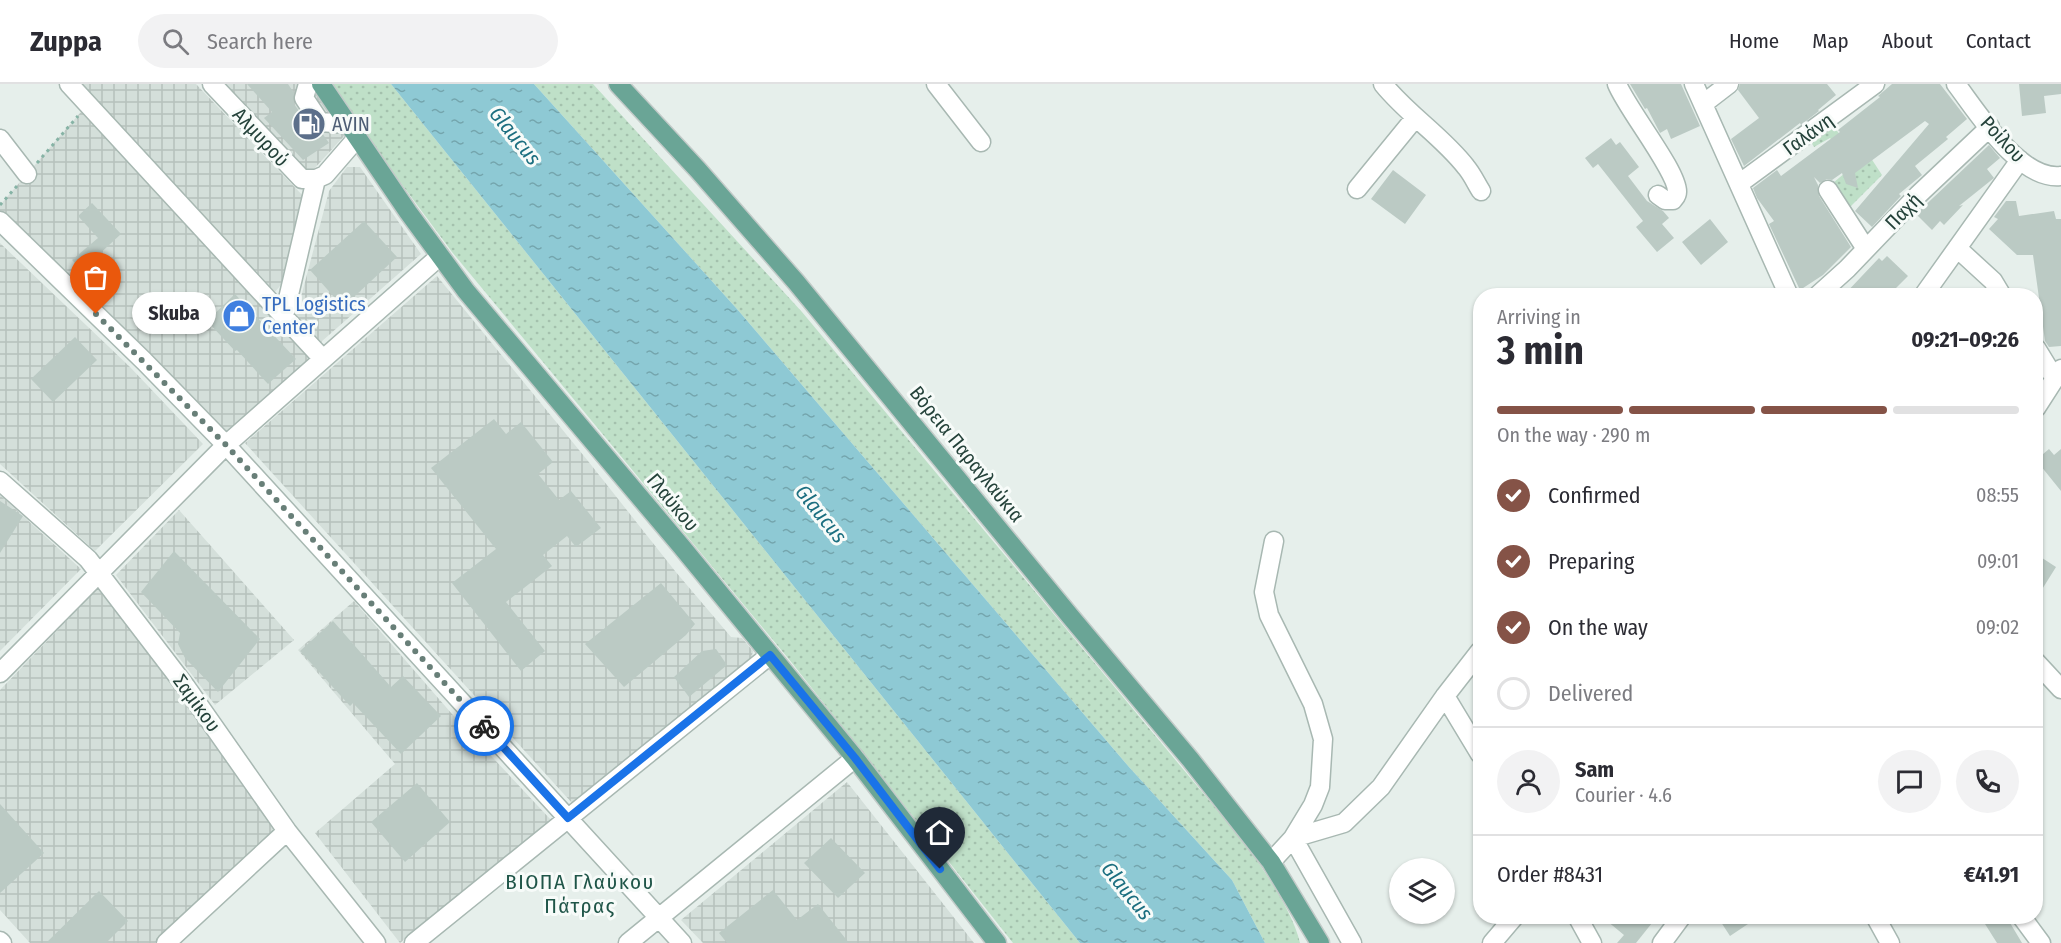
<!DOCTYPE html>
<meta charset="utf-8">
<style>
body{margin:0;font-family:"Fira Sans Condensed",sans-serif;background:#f2f2f3;color:#2b2b33;height:100vh;display:flex;flex-direction:column;font-size:22px;white-space:nowrap}
*{box-sizing:border-box;margin:0}
p{font-size:20px;color:#7c7c81}
.icon{flex:none;width:33px;height:33px;fill:none;stroke:currentColor;stroke-width:2;stroke-linecap:round;stroke-linejoin:round}
.map{position:relative;flex:1;overflow:hidden}
.side{position:absolute;left:1473px;top:204px;width:570px;height:636px;display:flex;flex-direction:column;background:#fff;border-radius:24px;box-shadow:0 2px 4px #0004}
.side>*{flex:none}
.fabs{position:absolute;left:1389px;top:774px;display:grid;gap:12px}
.fabs a{display:grid;place-items:center;width:66px;height:66px;border-radius:50%;background:#fff;box-shadow:0 2px 4px #0004;font-size:30px}
.pin{position:absolute;display:grid;place-items:center;width:51px;height:51px;color:#fff;margin:-62px -26px;border-radius:50% 50% 50% 0;rotate:-45deg;box-shadow:0 0 6px #0007}
.pin .icon{rotate:45deg}
.courier{position:absolute;display:grid;place-items:center;width:60px;height:60px;margin:-30px;border:4px solid #1a73e8;border-radius:50%;background:#fff;color:#222;box-shadow:0 2px 8px #0007}
.bubble{position:absolute;height:42px;border-radius:21px;background:#fff;box-shadow:0 2px 4px #0004;font-size:20px;font-weight:700;line-height:42px;text-align:center}
.head em{font-style:normal;font-weight:700}
.head div{display:flex;flex-direction:column-reverse}
.head{display:flex;align-items:center;justify-content:space-between;height:102px;padding:0 24px}
h1{font-size:39px;font-weight:700;line-height:45px}
.bar{display:grid;grid-template-columns:repeat(4,1fr);gap:9px 6px;align-content:center;height:72px;padding:0 24px}
.bar i{height:8px;border-radius:4px;background:#e1e1e2}
.bar .selected{background:#855347}
.bar p{grid-column:span 4}
.line{display:flex;align-items:center;gap:15px;padding:0 24px;border-top:2px solid #e1e1e2}
.line div{flex:1}
.round{display:grid;place-items:center;flex:none;width:63px;height:63px;border-radius:32px;background:#f2f2f3}
ol{padding:0 24px;list-style:none}
li{display:flex;align-items:center;gap:18px;height:66px}
li p{margin-inline-start:auto}
li .icon{padding:6px;border-radius:50%;background:#855347;color:#fff;stroke-width:4}
li:last-child{color:#7c7c81}
li i{width:33px;height:33px;border:3px solid #e1e1e2;border-radius:50%}
header{display:flex;align-items:center;gap:36px;box-sizing:border-box;height:84px;padding:0 30px;background:#fff;border-bottom:2px solid #e1e1e2}
header strong{font-size:28px}
nav{display:flex;gap:33px;margin-inline-start:auto;font-size:21px}
.search{width:420px;height:54px;background:#f2f2f3;display:flex;align-items:center;gap:15px;box-sizing:border-box;padding:0 21px;border-radius:33px;color:#7c7c81;font-size:22px}
.map>svg:first-child{display:block}
.industrial{fill:url(#industrial-grid)}
.grass{fill:url(#grass-dots)}
.water{fill:url(#water-ripples)}
.building{fill:#bbcac4}
.lines{fill:none;stroke-linecap:round;stroke-linejoin:round}
.minor-casing{stroke:#a8b8b2;stroke-width:21}
.major-casing{stroke:#c2cac8;stroke-width:21}
.path{stroke:#86b3a5;stroke-width:3;stroke-dasharray:3 4.5;stroke-linecap:butt}
.minor{stroke:#fff;stroke-width:18}
.major{stroke:#6aa596;stroke-width:18}
.done{stroke:#687f78;stroke-width:6;stroke-dasharray:0 10.8}
.route{stroke:#1a73e8;stroke-width:8}
.labels{text-anchor:middle;stroke-width:6;stroke-linejoin:round;paint-order:stroke}
.service-label{font-size:20px;fill:#4e5e75;stroke:#f7fbf9;text-anchor:start}
.street-label{font-size:20px;fill:#24423a;stroke:#f7fbf9}
.shop-label{font-size:20px;fill:#366cbe;stroke:#f7fbf9;text-anchor:start}
.water-label{font-size:21px;font-style:italic;fill:#1c6f80;stroke:#f7fbf9}
.neighbourhood-label{font-size:21px;letter-spacing:1.5px;fill:#1f5548;stroke:#f7fbf9}
</style>
<header>
<strong>Zuppa</strong>
<div class="search"><svg class="icon" aria-label="search" viewBox="0 0 24 24"><circle cx="10" cy="10" r="6"/><path d="M15 15l6 6"/></svg>Search here</div>
<nav><a>Home</a><a>Map</a><a>About</a><a>Contact</a></nav>
</header>
<div class="map">
<svg width="2061" height="859" viewBox="0 0 2061 859">
<defs>
<pattern id="industrial-grid" width="8" height="8" patternUnits="userSpaceOnUse" patternTransform="scale(1.5)"><rect width="8" height="8" fill="#d4dfda"/><path d="M0 4h8M4 0v8" fill="none" stroke="#b6c1bc"/></pattern>
<pattern id="grass-dots" width="8" height="8" patternUnits="userSpaceOnUse" patternTransform="scale(1.5)"><rect width="8" height="8" fill="#bfe0c8"/><path d="M2 2h.1M6 6h.1" fill="none" stroke="#a4c1ad" stroke-width="1.8" stroke-linecap="round"/></pattern>
<pattern id="water-ripples" width="26" height="14" patternUnits="userSpaceOnUse" patternTransform="scale(1.5)"><rect width="26" height="14" fill="#8ec9d4"/><path d="M2 4q2-2 4 0t4 0M15 11q2-2 4 0t4 0" fill="none" stroke="#74a5ad"/></pattern>
</defs>
<rect width="100%" height="100%" fill="#e6efeb"/>
<path class="industrial" d="M81,0H196L306,115L286,195L274,209Z
M222,0H313L345,51L313,86H301Z
M87,21L322,274L226,361L0,137V121Z
M347,83H360L421,170L321,258L296,232L329,107Z
M0,159L130,283L203,360L95,467L0,380Z
M437,192L588,377L675,487L731,553L742,554L753,567L751,576L572,719L245,359Z
M0,411L81,485L0,567Z
M179,426L294,556L215,621L116,491Z
M98,504L281,743L155,859H30L0,826V606Z
M354,517L452,630L551,736L400,859L315,749L395,680L298,566Z
M847,698L974,859H703L681,836Z"/>
<path class="grass" d="M333,0H391L1080,859H1013L792,579L452,168L380,71Z
M534,0H593L802,228L1248,763C1266,790 1293,828 1300,859H1265L1232,796L1129,683L737,225Z
M1833,42L1858,73L1867,68L1882,91L1850,123L1833,99L1852,83L1830,54L1814,63L1811,58Z"/>
<path class="water" d="M391,0H534L737,225L1129,683L1232,796L1265,859H1080Z"/>
<path class="building" d="M247,0H288L294,9V20L311,44L315,48L322,49L329,59L303,76L264,34L272,28Z
M1630,0H1681L1700,42L1671,55L1667,45L1660,49L1647,24L1645,25Z
M1740,0H1827L1836,11L1818,26L1819,27L1801,41L1800,39L1744,82L1731,55L1759,34L1738,6Z
M1892,0H1940L1967,35L1946,53L1948,55L1915,82L1922,91L1899,110L1901,112L1872,143L1855,127L1929,40L1925,37L1855,89L1858,104L1846,100L1842,89L1832,96L1827,95L1820,99L1814,93L1818,101L1819,112L1851,163L1823,191L1800,206L1769,140L1774,137L1757,114L1753,104L1777,86L1781,92L1840,48L1838,46L1880,13L1878,12Z
M2019,0H2061V10L2044,12L2046,29L2022,32Z
M1611,54L1616,61L1620,58L1639,83L1628,92L1647,117L1663,127L1669,134L1662,140L1674,154L1657,168L1636,143L1643,137L1598,80L1593,84L1585,74Z
M1989,61L2000,74L1987,85L1994,94L1959,122L1963,121L1944,141L1940,137L1932,146L1916,130Z
M1393,86L1426,111L1405,140L1371,115Z
M2006,117H2016L2019,132L2054,127L2056,135H2061V262L2049,263L2045,257L2033,171H2017L1989,145L1998,135L1994,133Z
M92,119L121,150L82,186L72,176L98,154L78,132Z
M1710,135L1728,158L1701,181L1682,158Z
M364,137L397,173L343,223L310,186Z
M1887,172L1908,192L1895,205L1901,212H1843L1879,174L1882,177Z
M235,210L296,275L268,300L237,266L235,267L207,237Z
M75,253L97,276L53,318L31,295Z
M494,335L506,350L521,338L553,378L538,390L559,416L571,407L601,444L576,463L567,452L543,471L552,482L506,518L545,567L521,587L452,499L496,465L431,384Z
M2049,365L2054,371L2061,365V407L2036,376Z
M0,417L23,432L0,469Z
M174,467L260,555L218,608L185,574L178,560L180,549L141,508Z
M2036,470L2056,483L2036,515Z
M661,499L695,540L686,551L624,603L585,560Z
M333,537L391,603L403,592L441,632L401,670L353,619L350,622L300,567Z
M716,565L727,581L689,613L674,593L702,567Z
M417,699L450,738L405,778L371,738Z
M0,720L44,769L0,809Z
M831,754L865,789L838,814L804,779Z
M773,806L797,836L818,820L849,859H727L719,849Z
M99,807L128,837L106,859H46Z
M1601,832H1644L1652,839L1636,859H1617L1624,851Z
M1717,832H1760L1730,852Z
M1980,832H2006L2022,859H1997Z"/>
<g class="lines">
<defs>
<path id="minor" d="M69,0L322,274
M212,0L302,95H316L325,91L357,54
M308,0L304,14L320,38L347,40
M936,0L981,58
M1383,0C1408,31 1442,52 1466,83C1472,90 1476,99 1481,107
M1617,0C1627,25 1678,88 1677,108C1677,112 1675,113 1673,116H1665L1658,111
M1694,0L1789,212
M1956,0C1978,29 2020,97 2061,92
M1703,20L1729,0
M0,55L27,90
M1740,99L1875,0
M1357,105L1415,34
M1828,106L1866,165
M0,137L144,277L226,361L682,859
M1957,164L1993,197L2002,212
M1817,212L1847,185L1918,111L1990,43
M1923,212L2020,76
M284,232L316,95
M2036,264L2055,295
M2036,324L2061,285
M0,397L88,475L98,488L186,603L287,747L376,859
M2036,578L2061,605
M0,589L226,361L440,172
M1445,612L1480,670
M1293,754L1344,739L1381,703L1445,612L1480,567
M1293,754L1352,859
M1271,778L1293,754L1313,721L1320,703L1323,655L1313,620L1269,531L1264,508L1274,457
M1577,832L1592,859
M1875,832L1890,859
M2021,832L2041,859
M0,857L2,859
M166,859L287,747
M414,859L770,571
M628,859L855,674
M1492,859L1515,832
M1662,859L1682,832"/>
<path id="major" d="M321,0L408,128L466,207L681,462L855,674L997,859
M618,0L698,86L796,198L1070,532L1190,675L1271,778L1320,859"/>
</defs>
<use href="#minor" class="minor-casing"/>
<use href="#major" class="major-casing"/>
<path class="path" d="M37,79L78,32
M0,121L17,102"/>
<use href="#minor" class="minor"/>
<use href="#major" class="major"/>
</g>
<g class="lines">
<path class="done" d="M96,230L226,361L484,642"/>
<path class="route" d="M484,642L568,734L770,571L855,674L940,785"/>
</g>
<defs>
<symbol id="fuel-disc" viewBox="-11 -11 22 22"><circle r="9.5" fill="#5c6f8a" stroke="#f7fbf9"/><path d="M-5.5-6h7V0h2V4h1.3V-2.5L3-4.5l.8-.8L6-3V5H2.5V1h-1V6h-7ZM-4.2-4.7v3.2H.2V-4.7Z" fill="#fff"/></symbol>
<symbol id="shop-disc" viewBox="-11 -11 22 22"><circle r="9.5" fill="#3f7fe0" stroke="#f7fbf9"/><path d="M-5-2.5h2.3a2.7 3.5 0 0 1 5.4 0H5L5.5 6h-11ZM-1.5-2.5h3a1.5 2.3 0 0 0-3 0Z" fill="#fff"/></symbol>
</defs>
<g fill-rule="evenodd">
<use href="#fuel-disc" x="290" y="21" width="38" height="38"/>
<use href="#shop-disc" x="220" y="213" width="38" height="38"/>
</g>
<g class="labels">
<g class="service-label">
<text x="332" y="47">AVIN</text>
</g>
<g class="street-label">
<text transform="translate(1808 50) rotate(-36)" y="7">Γαλάνη</text>
<text transform="translate(261 53) rotate(47)" y="7">Αλμυρού</text>
<text transform="translate(2003 55) rotate(47)" y="7">Ροίλου</text>
<text transform="translate(1903 127) rotate(-46)" y="7">Παχή</text>
<text transform="translate(967 370) rotate(51)" y="7">Βόρεια Παραγλαύκια</text>
<text transform="translate(673 418) rotate(50)" y="7">Γλαύκου</text>
<text transform="translate(197 619) rotate(54)" y="7">Σαμίκου</text>
</g>
<g class="shop-label">
<text x="262" y="227">TPL Logistics<tspan x="262" dy="23">Center</tspan></text>
</g>
<g class="water-label">
<text transform="translate(515 52) rotate(51)" y="7">Glaucus</text>
<text transform="translate(821 430) rotate(51)" y="7">Glaucus</text>
<text transform="translate(1127 807) rotate(51)" y="7">Glaucus</text>
</g>
<g class="neighbourhood-label">
<text x="580" y="805">ΒΙΟΠΑ Γλαύκου<tspan x="580" dy="24">Πάτρας</tspan></text>
</g>
</g>
</svg>
<div class="fabs">
<a><svg class="icon" aria-label="layers" viewBox="0 0 24 24"><path d="M12 4l9 5-9 5-9-5zM3 14l9 5 9-5"/></svg></a>
</div>
<div class="pin" style="left:96px;top:230px;background:#ea580c"><svg class="icon" aria-label="bag" viewBox="0 0 24 24"><path d="M5 8h14l-1 12H6zM9 8a3 3 0 0 1 6 0"/></svg></div>
<div class="pin" style="left:940px;top:785px;background:#1f2937"><svg class="icon" aria-label="home" viewBox="0 0 24 24"><path d="M3 11l9-7 9 7M6 9v11h12V9"/></svg></div>
<div class="courier" style="left:484px;top:642px"><svg class="icon" aria-label="bike" viewBox="0 0 24 24"><circle cx="6" cy="16" r="4"/><circle cx="18" cy="16" r="4"/><path d="M6 16l4-8h5l3 8M10 8l3 8H6M13 5h3"/></svg></div>
<div class="bubble" style="left:132px;top:208px;width:84px">Skuba</div>
<section class="side">
<div class="head"><div><h1>3 min</h1><p>Arriving in</p></div><em>09:21–09:26</em></div>
<div class="bar"><i class="selected"></i><i class="selected"></i><i class="selected"></i><i></i><p>On the way · 290 m</p></div>
<ol>
<li><svg class="icon" aria-label="check" viewBox="0 0 24 24"><path d="M5 12l5 5 9-10"/></svg>Confirmed<p>08:55</p></li>
<li><svg class="icon" aria-label="check" viewBox="0 0 24 24"><path d="M5 12l5 5 9-10"/></svg>Preparing<p>09:01</p></li>
<li><svg class="icon" aria-label="check" viewBox="0 0 24 24"><path d="M5 12l5 5 9-10"/></svg>On the way<p>09:02</p></li>
<li><i></i>Delivered</li>
</ol>
<div class="line" style="height:108px"><a class="round"><svg class="icon" aria-label="person" viewBox="0 0 24 24"><circle cx="12" cy="8" r="4"/><path d="M4 21q1-7 8-7t8 7"/></svg></a><div><b>Sam</b><p>Courier · 4.6</p></div><a class="round"><svg class="icon" aria-label="chat" viewBox="0 0 24 24"><path d="M4 5h16v11H9l-5 4z"/></svg></a><a class="round"><svg class="icon" aria-label="phone" viewBox="0 0 24 24"><path d="M5 4h4l2 5-3 2q2 4 5 5l2-3 5 2v4C11 20 4 13 5 4z"/></svg></a></div>
<div class="line" style="height:78px"><div>Order #8431</div><b>€41.91</b></div>
</section>
</div>
